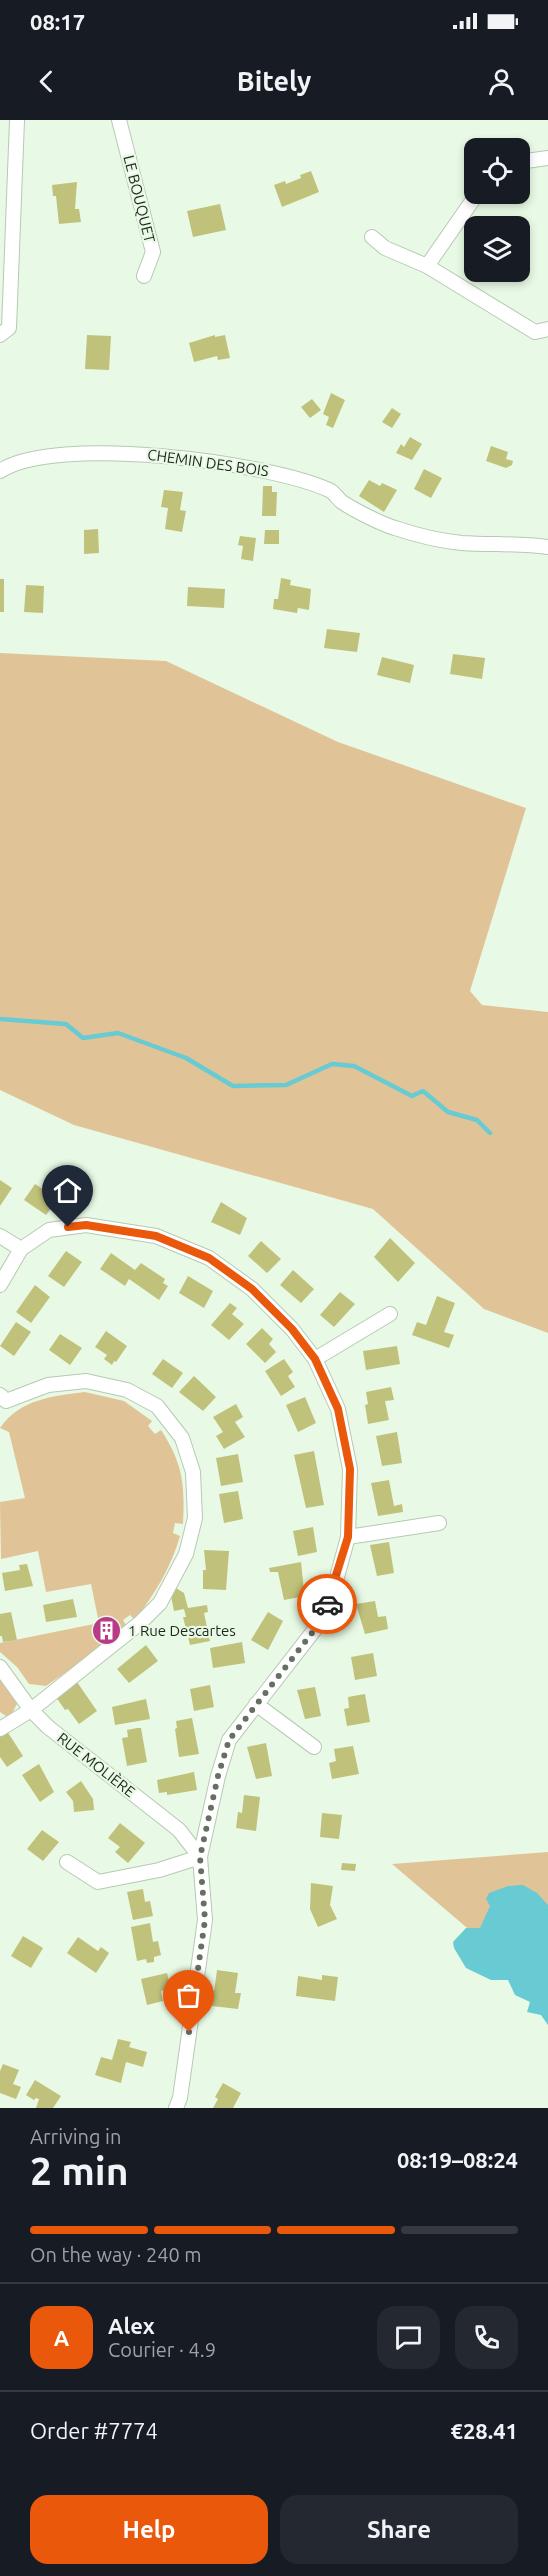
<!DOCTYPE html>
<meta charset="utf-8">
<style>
body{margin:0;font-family:Ubuntu,sans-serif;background:#242831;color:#f1f3f6;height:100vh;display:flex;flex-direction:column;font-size:22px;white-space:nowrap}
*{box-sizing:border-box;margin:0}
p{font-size:20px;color:#9ea1a6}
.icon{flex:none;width:33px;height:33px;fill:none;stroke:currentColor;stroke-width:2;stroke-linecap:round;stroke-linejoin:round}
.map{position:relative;height:1988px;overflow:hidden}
.details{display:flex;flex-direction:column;background:#171b24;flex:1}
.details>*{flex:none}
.buttons{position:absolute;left:464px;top:18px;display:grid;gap:12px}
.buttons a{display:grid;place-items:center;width:66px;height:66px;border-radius:12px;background:#171b24;box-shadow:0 3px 9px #0003;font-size:30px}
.pin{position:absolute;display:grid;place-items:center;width:51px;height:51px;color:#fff;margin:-62px -26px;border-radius:50% 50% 50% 0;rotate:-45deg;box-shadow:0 0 6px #0007}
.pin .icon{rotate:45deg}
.courier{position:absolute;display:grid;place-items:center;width:60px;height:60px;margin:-30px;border:4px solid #ea580c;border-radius:50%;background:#fff;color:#222;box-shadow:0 2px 8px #0007}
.head em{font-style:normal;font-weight:700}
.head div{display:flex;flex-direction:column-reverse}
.head{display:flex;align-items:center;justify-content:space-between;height:102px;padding:0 30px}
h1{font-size:39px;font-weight:700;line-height:45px}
.bar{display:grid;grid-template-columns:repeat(4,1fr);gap:9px 6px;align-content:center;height:72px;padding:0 30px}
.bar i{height:8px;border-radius:4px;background:#363941}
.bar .active{background:#ea580c}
.bar p{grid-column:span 4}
.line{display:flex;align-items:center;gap:15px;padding:0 30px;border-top:2px solid #363941}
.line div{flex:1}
.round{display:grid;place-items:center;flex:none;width:63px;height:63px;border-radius:18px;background:#242831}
.action{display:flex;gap:12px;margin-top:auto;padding:12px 30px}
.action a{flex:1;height:69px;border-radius:18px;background:#ea580c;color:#fff;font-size:24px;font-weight:700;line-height:69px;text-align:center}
.action a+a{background:#242831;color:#f1f3f6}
.status{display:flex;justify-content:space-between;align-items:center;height:42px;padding:0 30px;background:#171b24;direction:ltr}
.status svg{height:16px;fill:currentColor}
header{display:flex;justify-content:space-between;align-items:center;height:78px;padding:0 30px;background:#171b24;font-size:27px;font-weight:700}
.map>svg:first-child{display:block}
.green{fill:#e0c497}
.water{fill:#68cad2}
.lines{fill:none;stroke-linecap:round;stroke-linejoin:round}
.stream{stroke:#68cad2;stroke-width:4.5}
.building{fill:#c0c27b}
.minor-casing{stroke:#b7c9b4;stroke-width:16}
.minor{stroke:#fff;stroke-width:14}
.done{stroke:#657063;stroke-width:6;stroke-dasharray:0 10.8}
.route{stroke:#ea580c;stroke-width:8}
.labels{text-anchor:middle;stroke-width:4.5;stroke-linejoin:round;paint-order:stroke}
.street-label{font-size:15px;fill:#1e251d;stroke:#e8fae5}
.poi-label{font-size:15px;fill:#1e251d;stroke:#e8fae5;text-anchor:start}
</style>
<div class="status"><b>08:17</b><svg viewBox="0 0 49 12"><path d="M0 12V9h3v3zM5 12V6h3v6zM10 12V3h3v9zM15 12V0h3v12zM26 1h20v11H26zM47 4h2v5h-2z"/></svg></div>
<header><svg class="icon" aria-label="back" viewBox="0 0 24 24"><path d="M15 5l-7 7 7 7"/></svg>Bitely<svg class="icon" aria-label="person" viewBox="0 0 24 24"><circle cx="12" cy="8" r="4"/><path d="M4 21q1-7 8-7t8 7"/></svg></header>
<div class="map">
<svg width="548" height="1988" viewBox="0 0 548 1988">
<rect width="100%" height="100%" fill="#e8fae5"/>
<path class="green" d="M0,533L166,541L338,622L526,688L470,871L482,885L548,892V1213L484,1189L373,1089L74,1005L0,970Z
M85,1272L124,1281L152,1301L148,1306L155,1314L161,1310C183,1344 185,1364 183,1404L175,1403L173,1413L180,1416C171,1448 155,1473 135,1500L130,1495L123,1500L127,1507L112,1520L46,1566L29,1564L17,1547L0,1532V1523L99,1503L91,1464L46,1472L38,1431L1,1439L0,1382L25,1378L9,1312L0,1308C20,1279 53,1276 85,1272Z
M0,1558L17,1584L12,1593L6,1596L0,1592Z
M548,1732V1877L392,1744Z"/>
<path class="water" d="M523,1765L537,1773L548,1785V1905L541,1895L527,1892L530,1882L515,1875L508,1860H491L466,1848L454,1828L453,1822L466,1808H480L490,1786L486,1779L489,1773L508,1766Z"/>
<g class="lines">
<path class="stream" d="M0,899L66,904L83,918L118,913L186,938L233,966L286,965L332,944L354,946L412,976L423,971L448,992L477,1000L490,1013"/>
</g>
<path class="building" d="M311,51L319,72L282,87L274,65L285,61L286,64L301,58L300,55Z
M77,62L75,89H79L81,102L59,104L56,76H53L52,65Z
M220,84L226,110L193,117L187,91Z
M87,215L111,216L109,250L85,249Z
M215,215V217L225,215L230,238L218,240L217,236L194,242L189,223Z
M331,273L345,280L333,308L326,305L329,297L323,294Z
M312,279L321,290L310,298L301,287Z
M392,288L401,294L392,308L382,302Z
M410,317L422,324L412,340L396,333L401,324L404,327Z
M491,326L508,332L506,339L513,341L512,345L506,348L486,341Z
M424,349L442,358L431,378L414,369Z
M369,360L380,366L382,363L397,370L384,392L359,376Z
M263,366H272V372H277L276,396H262Z
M164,370L183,372L180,390L186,391L182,412L165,409L168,388L161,387Z
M98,409L99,433L84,434V410Z
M265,410H279V424H264Z
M240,416L256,418L253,441L241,439L243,426L238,425Z
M281,458L291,460L290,465L311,469L309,490L298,488L297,493L273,489L274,479H278Z
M0,459H4V492H0Z
M26,465L44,466L43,493L24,492Z
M188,467L225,469L224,488L187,486Z
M327,509L360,513L357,532L324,528Z
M453,534L485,538L482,559L450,554Z
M382,537L414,545L410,563L377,555Z
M0,1060L12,1068L0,1086Z
M35,1064L58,1079L46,1095L24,1080Z
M221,1082L247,1098L240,1115L211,1102Z
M390,1118L415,1143L398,1162L374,1137Z
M261,1121L281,1139L267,1153L248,1136Z
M66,1131L82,1142L64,1167L48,1156Z
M111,1133L135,1150L141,1143L165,1159L163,1163L168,1166L159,1180L129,1159L125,1166L100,1149Z
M293,1150L314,1169L301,1183L280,1165Z
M188,1156L213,1171L204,1188L179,1173Z
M35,1165L50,1177L31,1203L16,1192Z
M340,1172L355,1184L334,1207L320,1195Z
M437,1176L455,1183L444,1212L454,1215L449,1228L412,1215L417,1202L426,1205Z
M230,1183L237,1188L232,1194L244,1204L229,1220L211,1205Z
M16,1202L31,1212L14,1236L0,1226Z
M262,1208L273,1219L269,1224L276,1232L265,1243L246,1224Z
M106,1211L127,1226L116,1242L114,1241L112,1245L104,1239L107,1235L95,1227Z
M60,1214L82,1228L70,1245L49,1230Z
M397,1226L400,1244L366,1250L363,1231Z
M163,1239L183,1253L172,1268L152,1254Z
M284,1239L293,1252L288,1256L295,1267L281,1276L265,1251Z
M194,1256L216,1277L203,1291L179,1272Z
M391,1267L394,1280L385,1281L389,1300L368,1304L365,1285L368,1284L366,1272Z
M305,1277L316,1303L298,1312L286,1285Z
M236,1284L243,1297L235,1302L245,1317L224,1329L216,1316L223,1312L213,1297Z
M397,1312L402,1343L382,1346L376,1316Z
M314,1331L324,1385L306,1388L294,1335Z
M238,1334L243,1362L221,1366L216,1338Z
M389,1360L394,1386L402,1384L403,1392L378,1396L371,1363Z
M238,1371L243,1399L224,1403L219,1374Z
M313,1407L317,1432L298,1436L293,1411Z
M389,1422L394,1453L377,1456L370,1425Z
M204,1430L229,1431L226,1470L203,1469V1450H206Z
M301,1442L304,1471L299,1472L300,1477L284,1480L278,1452H270L269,1448Z
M27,1444L33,1466L5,1471L2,1453L20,1450L19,1445Z
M176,1468L184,1473L188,1488L207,1485L208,1492L204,1493L210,1521L190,1525L183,1497H186L184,1489L174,1491L171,1476Z
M73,1479L77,1497L46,1502L43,1485Z
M375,1481L378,1497L386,1496L388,1509L365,1514L356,1484Z
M11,1492L17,1520L3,1522L2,1516H0V1494Z
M268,1492L283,1501L268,1530L251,1520Z
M242,1522L245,1543L213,1548L210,1528Z
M146,1525L158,1541L129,1563L117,1549Z
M373,1533L377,1556L355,1560L351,1537Z
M77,1562L97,1591L79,1604L68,1589L65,1590L56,1577Z
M210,1565L214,1587L194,1591L190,1569Z
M315,1567L321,1596L305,1599L297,1570Z
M365,1574L370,1602L347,1606L344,1589L349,1588L348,1577Z
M146,1579L150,1599L115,1605L112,1587Z
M192,1598L199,1634L179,1637L175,1609L177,1608L176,1601Z
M137,1608H141L147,1642L127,1646L122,1618L128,1617L127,1610Z
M7,1611L23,1636L7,1647L0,1637V1616Z
M266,1623L272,1656L256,1659L247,1627Z
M353,1626L359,1654L332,1659L329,1643L336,1641L334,1629Z
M39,1644L54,1672L40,1682L22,1655Z
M194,1652L197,1670L167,1675V1672L159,1673L157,1660Z
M81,1661L93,1679L94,1690L74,1692L73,1681L66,1672Z
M244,1675L260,1677L256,1711L236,1708L238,1692L242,1693Z
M322,1693L342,1695L339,1719L320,1717Z
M120,1703L145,1723L128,1743L115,1732L120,1727L108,1718Z
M42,1710L59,1722L43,1741L27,1729Z
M342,1743L356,1744L355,1751L341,1750Z
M311,1763L333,1766L330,1785L337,1799L318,1807L310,1789Z
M143,1769L145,1782L150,1781L153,1796L133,1800L127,1772Z
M150,1803L153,1822L158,1821L161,1835L154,1837V1842L147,1843L146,1839L137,1841L131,1807Z
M23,1816L43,1828L31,1848L11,1836Z
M78,1817L98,1831L101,1827L109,1833L96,1853L67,1833Z
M217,1850L238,1853L235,1873H241L238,1889L212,1886Z
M167,1853L171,1869L161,1871L163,1881L147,1885L141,1859Z
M322,1855L338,1857L335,1881L296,1876L298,1856L322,1860Z
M118,1919L131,1922L129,1927L147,1932L143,1947L126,1942L121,1963L95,1955L101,1937L112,1940Z
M3,1944L19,1950L13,1964L21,1967L16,1979L0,1973V1951Z
M35,1960L61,1976L53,1988H36L39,1979L36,1978L34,1980L26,1975Z
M223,1963L241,1973L233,1988H213L218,1979L215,1977Z"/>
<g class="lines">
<defs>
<path id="minor" d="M119,0L153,132L144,156
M519,42L548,38
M477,74L427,146L535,212L548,209
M372,117L385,128L427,146
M0,215L9,208L17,0
M0,351C55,314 268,342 329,370C334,372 337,378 342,382C354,390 381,404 395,408C416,415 441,421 462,423C490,425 520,423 548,427
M0,1116L21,1129
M0,1165L21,1129L49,1110L86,1105L156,1116L209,1138L252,1169L292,1209L315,1239L338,1289L350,1349L348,1417L334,1468L319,1504L229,1620L218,1656L200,1737L205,1800L180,1978L176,1988
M315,1239L390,1194
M0,1275L6,1281L48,1265L86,1261L127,1270L157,1286L182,1318L193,1352L195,1398L186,1434L160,1483L140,1503L31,1590L0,1609
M348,1417L439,1403
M0,1547L31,1590L48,1607L179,1710L200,1737
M256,1584L314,1627
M67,1742L98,1762L159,1750L200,1737"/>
</defs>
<use href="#minor" class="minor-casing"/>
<use href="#minor" class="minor"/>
</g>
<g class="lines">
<path class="done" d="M189,1912L205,1800L200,1737L218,1656L229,1620L319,1504L327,1484"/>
<path class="route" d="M68,1107L86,1105L156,1116L209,1138L252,1169L292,1209L315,1239L338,1289L350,1349L348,1417L327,1484"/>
</g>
<defs>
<symbol id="building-disc" viewBox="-11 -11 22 22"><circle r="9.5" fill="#b93b88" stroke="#e8fae5"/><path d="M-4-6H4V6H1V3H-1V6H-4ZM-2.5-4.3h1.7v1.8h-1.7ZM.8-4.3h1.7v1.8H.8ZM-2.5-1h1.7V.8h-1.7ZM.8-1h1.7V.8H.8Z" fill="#fff"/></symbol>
</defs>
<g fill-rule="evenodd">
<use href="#building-disc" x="90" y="1494" width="33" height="33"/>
</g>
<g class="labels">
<g class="street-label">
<text transform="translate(139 79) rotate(76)" y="5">LE BOUQUET</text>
<text transform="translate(208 343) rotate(8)" y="5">CHEMIN DES BOIS</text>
<text transform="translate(96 1645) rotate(38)" y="5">RUE MOLIÈRE</text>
</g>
<g class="poi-label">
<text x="128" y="1516">1 Rue Descartes</text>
</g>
</g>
</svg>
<div class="buttons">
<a><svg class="icon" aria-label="locate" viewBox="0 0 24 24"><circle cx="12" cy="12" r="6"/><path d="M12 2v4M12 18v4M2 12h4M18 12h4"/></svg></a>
<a><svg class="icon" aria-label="layers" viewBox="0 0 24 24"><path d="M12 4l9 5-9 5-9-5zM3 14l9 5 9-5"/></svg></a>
</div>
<div class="pin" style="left:189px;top:1912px;background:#ea580c"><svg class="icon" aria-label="bag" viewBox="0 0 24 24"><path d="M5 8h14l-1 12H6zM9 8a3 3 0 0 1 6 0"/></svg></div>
<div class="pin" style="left:68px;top:1107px;background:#1f2937"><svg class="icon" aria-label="home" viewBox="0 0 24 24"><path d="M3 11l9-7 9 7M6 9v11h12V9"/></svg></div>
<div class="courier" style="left:327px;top:1484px"><svg class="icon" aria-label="car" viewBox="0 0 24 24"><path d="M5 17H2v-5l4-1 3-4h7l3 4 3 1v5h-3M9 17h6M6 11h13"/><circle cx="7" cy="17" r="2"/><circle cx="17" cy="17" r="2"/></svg></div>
</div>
<section class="details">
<div class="head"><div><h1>2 min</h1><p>Arriving in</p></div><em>08:19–08:24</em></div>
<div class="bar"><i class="active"></i><i class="active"></i><i class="active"></i><i></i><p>On the way · 240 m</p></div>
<div class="line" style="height:108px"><b class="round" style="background:#ea580c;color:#fff">A</b><div><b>Alex</b><p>Courier · 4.9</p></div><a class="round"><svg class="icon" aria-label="chat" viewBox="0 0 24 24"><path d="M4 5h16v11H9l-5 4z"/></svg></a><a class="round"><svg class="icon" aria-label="phone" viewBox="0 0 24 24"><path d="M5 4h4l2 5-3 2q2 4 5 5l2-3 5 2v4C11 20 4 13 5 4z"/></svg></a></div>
<div class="line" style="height:78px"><div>Order #7774</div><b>€28.41</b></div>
<div class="action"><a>Help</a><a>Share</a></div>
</section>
